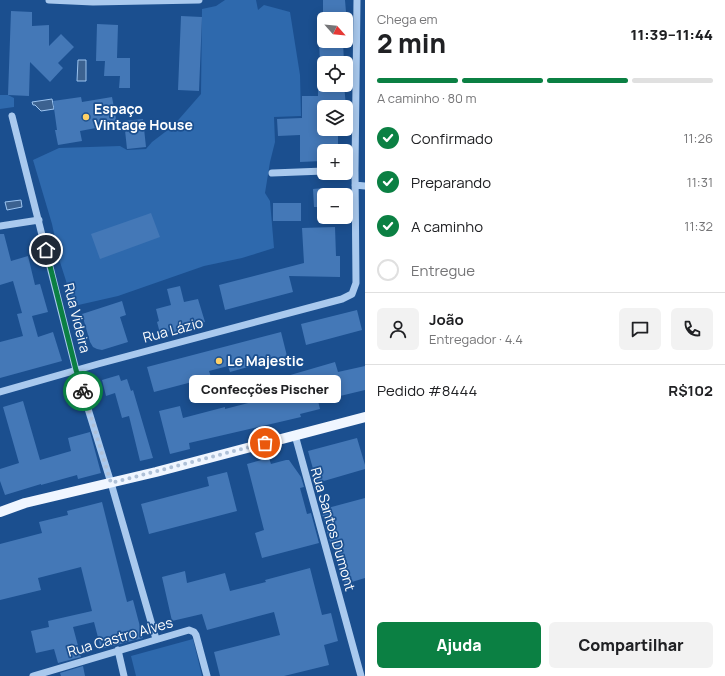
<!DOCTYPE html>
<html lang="pt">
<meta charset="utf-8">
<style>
body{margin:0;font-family:Manrope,sans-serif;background:#f2f2f2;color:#202124;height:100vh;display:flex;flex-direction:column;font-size:15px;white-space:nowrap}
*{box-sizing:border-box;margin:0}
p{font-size:13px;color:#757577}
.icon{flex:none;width:22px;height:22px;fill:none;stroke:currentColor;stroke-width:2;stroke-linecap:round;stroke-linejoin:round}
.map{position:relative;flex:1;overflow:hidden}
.side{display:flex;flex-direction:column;background:#fff;width:360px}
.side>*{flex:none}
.needle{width:26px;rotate:117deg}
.buttons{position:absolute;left:317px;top:12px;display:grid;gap:8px}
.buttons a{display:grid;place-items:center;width:36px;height:36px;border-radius:6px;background:#fff;box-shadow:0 2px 10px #0003;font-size:20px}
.pin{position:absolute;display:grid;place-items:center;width:34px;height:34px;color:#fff;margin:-17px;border:2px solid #fff;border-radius:50%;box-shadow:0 1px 4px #0007}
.courier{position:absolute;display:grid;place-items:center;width:40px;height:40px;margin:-20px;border:3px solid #0b8043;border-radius:50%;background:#fff;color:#222;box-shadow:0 1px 5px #0007}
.bubble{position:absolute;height:28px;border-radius:6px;background:#fff;box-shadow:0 2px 10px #0003;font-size:13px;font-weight:800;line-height:28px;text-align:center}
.overview em{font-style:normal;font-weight:800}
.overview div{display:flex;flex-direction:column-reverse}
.overview{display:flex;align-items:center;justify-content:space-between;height:68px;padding:0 12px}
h1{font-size:26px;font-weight:800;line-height:30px}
.bar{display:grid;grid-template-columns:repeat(4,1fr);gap:6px 4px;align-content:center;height:48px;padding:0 12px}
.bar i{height:5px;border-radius:3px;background:#e0e0e0}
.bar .selected{background:#0b8043}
.bar p{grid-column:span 4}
.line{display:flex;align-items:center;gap:10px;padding:0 12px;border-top:1px solid #e0e0e0}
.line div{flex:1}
.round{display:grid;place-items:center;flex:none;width:42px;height:42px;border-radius:6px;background:#f2f2f2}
ol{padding:0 12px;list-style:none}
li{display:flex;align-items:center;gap:12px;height:44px}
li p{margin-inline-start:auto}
li .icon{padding:4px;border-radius:50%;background:#0b8043;color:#fff;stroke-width:4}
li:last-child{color:#757577}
li i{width:22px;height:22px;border:2px solid #e0e0e0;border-radius:50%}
.button{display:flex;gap:8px;margin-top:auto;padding:8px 12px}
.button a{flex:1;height:46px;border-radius:6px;background:#0b8043;color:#fff;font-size:16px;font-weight:800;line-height:46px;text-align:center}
.button a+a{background:#f2f2f2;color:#202124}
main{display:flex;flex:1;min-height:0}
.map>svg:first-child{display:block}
.green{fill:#2e69ad}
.water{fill:#3c6290;stroke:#9cc4f0}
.building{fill:#4478b7}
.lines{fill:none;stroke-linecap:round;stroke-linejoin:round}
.minor{stroke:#a9c9ee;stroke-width:7}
.major{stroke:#f0f6ff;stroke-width:10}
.done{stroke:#afc1d8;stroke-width:4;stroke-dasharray:0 7.2}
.route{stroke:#0b8043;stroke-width:5}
.poi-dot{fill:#ffd166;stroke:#1b4f8f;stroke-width:1.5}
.labels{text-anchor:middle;stroke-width:3.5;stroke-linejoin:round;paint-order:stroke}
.poi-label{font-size:14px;font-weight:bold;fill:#fff;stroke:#1b4f8f;text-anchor:start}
.street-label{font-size:14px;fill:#fff;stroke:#1b4f8f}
</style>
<main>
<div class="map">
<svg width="365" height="676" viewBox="0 0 365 676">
<rect width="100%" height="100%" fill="#1b4f8f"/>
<path class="green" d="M225,0H256L258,10L264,5L290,12L300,75L301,116L274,117L275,142L270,162L265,193L270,201L274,248L242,258L204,266L118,296L74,306L60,262L52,224L33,160L59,148L120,146L127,150L146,149L152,142L173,126L201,94L202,9L216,6Z
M0,95H8L14,98V107L0,109Z
M193,639L202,676H136L131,656Z"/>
<path class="water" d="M78,60H86V81H77Z
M52,99L54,109L41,111L35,105H33L32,102Z
M21,200L22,207L7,210L5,202Z"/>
<path class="building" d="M323,0H345L346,12L323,13Z
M11,11L32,12V26L49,25V46L61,34L74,47L58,63L63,68L50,82L30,62L29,96L8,95Z
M181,16L202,17L199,91L178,90Z
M97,24L118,25L117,58H130V88H119L120,76H104L105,61H96Z
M319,41H343L344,63H320Z
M318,85H344L346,106L324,107V129H338V151H322V161L300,162V135L278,136L277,119L302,118V96H318Z
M81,97L82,102L112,97L117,124L80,131L82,141L58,145L55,130H57L53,101Z
M143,119L146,147L127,149L124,121Z
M324,188V207H314L313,189Z
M273,203H301V221H273Z
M151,213L160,237L100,259L91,234Z
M335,227L336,256H340V277L289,276L293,292L225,310L219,285L304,263L302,228Z
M0,234H4L11,261L28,256L35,285L40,284L48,312L32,316L38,337L53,332L62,361L0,378V342L23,336L17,314L22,313L13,281L0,285Z
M180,286L184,302L198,299L205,322L193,325L194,329L172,334L171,331L160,333L157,322L159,321L156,309L171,305L167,289Z
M122,301L126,315L120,317L128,342L102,350L97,349L93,347L90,342L82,314Z
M357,310L362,330L306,345L301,324Z
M281,332L287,356L230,372L228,366L209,371L211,377L154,392L147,367Z
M335,362L338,372L365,366V390L340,396L339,391L317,397L320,409L300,414L301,417L189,443L190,449L170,454L159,411L180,406L183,418L225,407V409L260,400L256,385Z
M119,375L121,381L127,379L131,391L133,390L153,458L140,461L129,416L122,418L115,393L106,396L102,380Z
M23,401L40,460L71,451L68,438L90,432L101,473L78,479L77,475L41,485V484L5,495L0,481V469L19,463L3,407Z
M357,438L365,465V469L317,483L308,451Z
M269,458L271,464L286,460H289L301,477L304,487L300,488L307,514L311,513L319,543L262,558L255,533L264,530L247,464Z
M227,472L237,511L149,534L141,504L209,486L207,477Z
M365,498V578L345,584L335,548L332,549L321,510H324L325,511L324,509Z
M102,502L127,602L133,600L143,638L101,649L94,622L73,627L81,657L58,663L54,649L36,653L31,631L49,627L48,621L92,611L81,567L38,578L41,590L0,600V544L42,533L39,522L68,515L67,511Z
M310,568L322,615L331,613L338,641L324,645L329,665L284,676H220L214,652L280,635L274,612L207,630L202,614L172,621L162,577L185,571L187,583L225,573L230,591L266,582L265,580Z
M83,666L85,676H61L60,673Z"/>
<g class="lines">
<path class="minor" d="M49,0L93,2L199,0
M12,116L76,370L111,483L156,639
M346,170H355
M272,173L324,171
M355,185L365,186
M0,226L39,220
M0,392L98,364L342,299L352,294L356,283L355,170L357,0
M295,435L361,676
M118,650L124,676
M33,676L189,630L194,632L196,635L207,676"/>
<path class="major" d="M0,512L25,503L156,472L365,417"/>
</g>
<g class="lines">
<path class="done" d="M83,391L111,483L265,443"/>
<path class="route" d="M46,250L76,370L83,391"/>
</g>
<g class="poi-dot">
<circle cx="86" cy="117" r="4"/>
<circle cx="219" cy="361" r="4"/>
</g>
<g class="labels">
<g class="poi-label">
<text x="94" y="114">Espaço<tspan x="94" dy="16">Vintage House</tspan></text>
<text x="227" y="366">Le Majestic</text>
</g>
<g class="street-label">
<text transform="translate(77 318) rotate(76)" y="5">Rua Videira</text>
<text transform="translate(173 330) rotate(-15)" y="5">Rua Lázio</text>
<text transform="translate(333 529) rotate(74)" y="5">Rua Santos Dumont</text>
<text transform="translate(120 637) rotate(-16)" y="5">Rua Castro Alves</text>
</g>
</g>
</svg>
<div class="buttons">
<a><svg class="needle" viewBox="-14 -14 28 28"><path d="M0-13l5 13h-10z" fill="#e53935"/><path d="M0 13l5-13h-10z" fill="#757577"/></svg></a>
<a><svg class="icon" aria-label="locate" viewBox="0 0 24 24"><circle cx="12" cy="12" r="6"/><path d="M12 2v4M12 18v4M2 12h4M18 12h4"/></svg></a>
<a><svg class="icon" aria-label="layers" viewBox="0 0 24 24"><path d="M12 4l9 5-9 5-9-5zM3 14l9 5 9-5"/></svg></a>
<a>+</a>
<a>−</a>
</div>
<div class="pin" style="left:265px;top:443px;background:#ea580c"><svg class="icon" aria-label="bag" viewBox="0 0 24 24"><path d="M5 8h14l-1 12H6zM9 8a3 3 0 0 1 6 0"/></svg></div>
<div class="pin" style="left:46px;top:250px;background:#1f2937"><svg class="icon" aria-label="home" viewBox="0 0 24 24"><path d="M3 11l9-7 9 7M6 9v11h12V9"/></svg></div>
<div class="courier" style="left:83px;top:391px"><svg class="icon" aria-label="bike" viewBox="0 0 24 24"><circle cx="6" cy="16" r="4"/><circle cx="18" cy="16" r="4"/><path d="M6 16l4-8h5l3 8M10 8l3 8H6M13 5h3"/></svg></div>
<div class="bubble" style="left:189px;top:375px;width:152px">Confecções Pischer</div>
</div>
<section class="side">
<div class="overview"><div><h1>2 min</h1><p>Chega em</p></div><em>11:39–11:44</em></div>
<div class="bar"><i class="selected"></i><i class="selected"></i><i class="selected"></i><i></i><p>A caminho · 80 m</p></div>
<ol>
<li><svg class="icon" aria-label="check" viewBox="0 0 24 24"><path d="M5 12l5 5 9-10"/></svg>Confirmado<p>11:26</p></li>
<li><svg class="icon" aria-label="check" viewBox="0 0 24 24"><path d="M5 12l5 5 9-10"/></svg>Preparando<p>11:31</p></li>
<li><svg class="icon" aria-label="check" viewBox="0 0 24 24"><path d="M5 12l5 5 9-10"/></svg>A caminho<p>11:32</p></li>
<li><i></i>Entregue</li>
</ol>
<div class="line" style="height:72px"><a class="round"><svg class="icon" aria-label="person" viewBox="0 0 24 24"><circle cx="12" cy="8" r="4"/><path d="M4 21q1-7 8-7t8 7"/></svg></a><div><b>João</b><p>Entregador · 4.4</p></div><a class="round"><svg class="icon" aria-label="chat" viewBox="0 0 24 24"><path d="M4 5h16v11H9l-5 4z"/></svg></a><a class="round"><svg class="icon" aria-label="phone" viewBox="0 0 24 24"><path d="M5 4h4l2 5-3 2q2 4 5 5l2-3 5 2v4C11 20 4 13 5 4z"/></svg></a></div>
<div class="line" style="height:52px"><div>Pedido #8444</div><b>R$102</b></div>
<div class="button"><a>Ajuda</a><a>Compartilhar</a></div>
</section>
</main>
